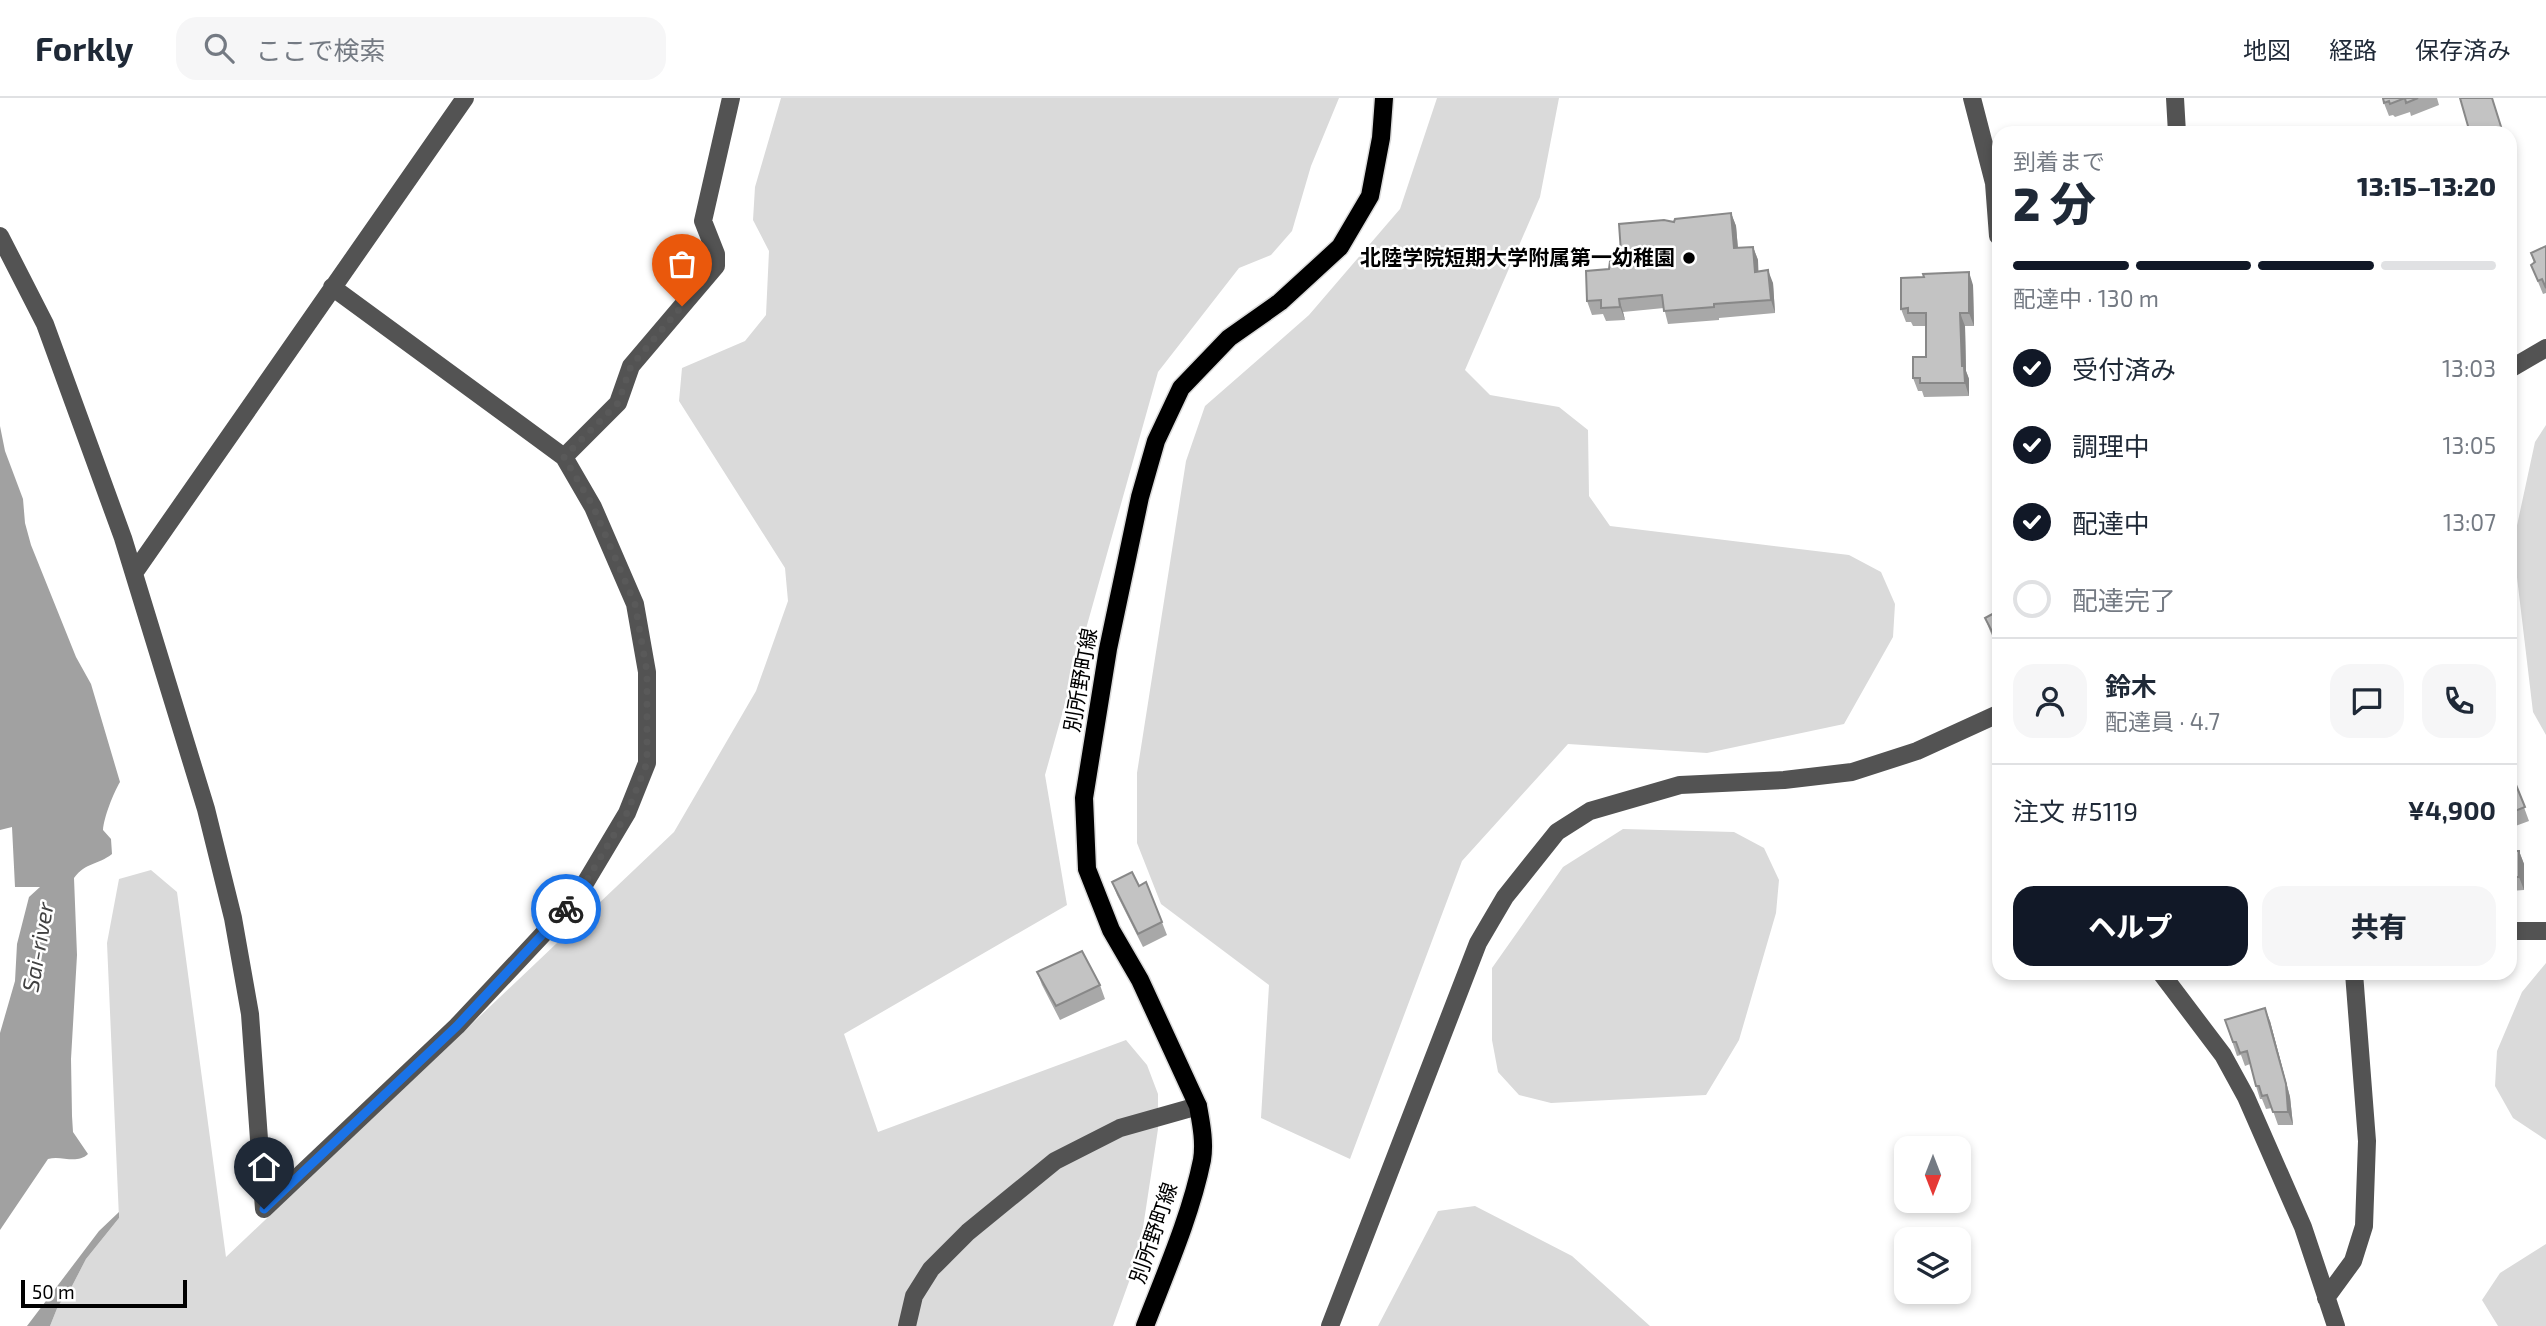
<!DOCTYPE html>
<html lang="ja">
<meta charset="utf-8">
<style>
body{margin:0;font-family:"Exo 2","Noto Sans JP",sans-serif;background:#f6f6f7;color:#1f2937;height:100vh;display:flex;flex-direction:column;font-size:26px;white-space:nowrap}
*{box-sizing:border-box;margin:0}
p{font-size:23px;color:#747a83}
.icon{flex:none;width:38px;height:38px;fill:none;stroke:currentColor;stroke-width:2;stroke-linecap:round;stroke-linejoin:round}
.map{position:relative;flex:1;overflow:hidden}
.side{position:absolute;left:1992px;top:28px;width:525px;height:854px;display:flex;flex-direction:column;background:#fff;border-radius:21px;box-shadow:0 4px 10px #0003}
.side>*{flex:none}
.needle{width:46px;rotate:180deg}
.buttons{position:absolute;left:1894px;top:1038px;display:grid;gap:14px}
.buttons a{display:grid;place-items:center;width:77px;height:77px;border-radius:14px;background:#fff;box-shadow:0 4px 10px #0003;font-size:35px}
.scale{position:absolute;left:21px;bottom:18px;width:166px;box-sizing:border-box;padding-left:7px;border:4px solid #000;border-top:0;font-size:19px;line-height:24px;white-space:nowrap;color:#000;-webkit-text-stroke:5px #fff;paint-order:stroke}
.pin{position:absolute;display:grid;place-items:center;width:60px;height:60px;color:#fff;margin:-72px -30px;border-radius:50% 50% 50% 0;rotate:-45deg;box-shadow:0 0 7px #0007}
.pin .icon{rotate:45deg}
.courier{position:absolute;display:grid;place-items:center;width:70px;height:70px;margin:-35px;border:5px solid #1a73e8;border-radius:50%;background:#fff;color:#222;box-shadow:0 2px 9px #0007}
.summary em{font-style:normal;font-weight:800}
.summary div{display:flex;flex-direction:column-reverse}
.summary{display:flex;align-items:center;justify-content:space-between;height:119px;padding:0 21px}
h1{font-size:46px;font-weight:800;line-height:52px}
.bar{display:grid;grid-template-columns:repeat(4,1fr);gap:10px 7px;align-content:center;height:84px;padding:0 21px}
.bar i{height:9px;border-radius:5px;background:#e0e1e3}
.bar .selected{background:#111827}
.bar p{grid-column:span 4}
.line{display:flex;align-items:center;gap:18px;padding:0 21px;border-top:2px solid #e0e1e3}
.line div{flex:1}
.round{display:grid;place-items:center;flex:none;width:74px;height:74px;border-radius:21px;background:#f6f6f7}
ol{padding:0 21px;list-style:none}
li{display:flex;align-items:center;gap:21px;height:77px}
li p{margin-inline-start:auto}
li .icon{padding:7px;border-radius:50%;background:#111827;color:#fff;stroke-width:4}
li:last-child{color:#747a83}
li i{width:38px;height:38px;border:4px solid #e0e1e3;border-radius:50%}
.button{display:flex;gap:14px;margin-top:auto;padding:14px 21px}
.button a{flex:1;height:80px;border-radius:21px;background:#111827;color:#fff;font-size:28px;font-weight:800;line-height:80px;text-align:center}
.button a+a{background:#f6f6f7;color:#1f2937}
header{display:flex;align-items:center;gap:42px;box-sizing:border-box;height:98px;padding:0 35px;background:#fff;border-bottom:2px solid #e0e1e3}
header strong{font-size:33px}
nav{display:flex;gap:38px;margin-inline-start:auto;font-size:24px}
.search{width:490px;height:63px;background:#f6f6f7;display:flex;align-items:center;gap:18px;box-sizing:border-box;padding:0 24px;border-radius:21px;color:#747a83;font-size:26px}
.map>svg:first-child{display:block}
.green{fill:#dadada}
.water{fill:#a1a1a1}
.lines{fill:none;stroke-linecap:round;stroke-linejoin:round}
.major-casing{stroke:#dbdbdb;stroke-width:21}
.minor{stroke:#535353;stroke-width:18}
.major{stroke:#000;stroke-width:18}
.wall{fill:#a8a8a8}
.shaded-wall{fill:#888}
.building{fill:#c3c3c3;stroke:#888;stroke-width:2}
.done{stroke:#595959;stroke-width:7;stroke-dasharray:0 12.6}
.route{stroke:#1a73e8;stroke-width:9}
.poi-dot{fill:#000;stroke:#fff;stroke-width:2.5}
.labels{text-anchor:middle;stroke-width:5;stroke-linejoin:round;paint-order:stroke}
.poi-label{font-size:21px;font-weight:bold;fill:#000;stroke:#fff;text-anchor:end}
.street-label{font-size:21px;fill:#000;stroke:#fff}
.water-label{font-size:23px;font-style:italic;fill:#424242;stroke:#fff}
</style>
<header>
<strong>Forkly</strong>
<div class="search"><svg class="icon" aria-label="search" viewBox="0 0 24 24"><circle cx="10" cy="10" r="6"/><path d="M15 15l6 6"/></svg>ここで検索</div>
<nav><a>地図</a><a>経路</a><a>保存済み</a></nav>
</header>
<div class="map">
<svg width="2546" height="1228" viewBox="0 0 2546 1228">
<rect width="100%" height="100%" fill="#fff"/>
<path class="green" d="M781,0H1339L1311,68L1292,133L1271,157L1239,170L1158,274L1045,677L1067,807L844,936L878,1034L1126,942L1147,967L1158,996V1031L1139,1156L1113,1228H50L58,1208L71,1190L86,1161L119,1120L107,845L119,781L151,772L177,794L226,1159L674,734L756,593L788,503L785,470L679,303L682,270L745,243L766,217L769,153L753,122L755,89Z
M1437,0H1559L1540,99L1465,272L1490,297L1559,309L1588,332L1589,398L1610,428L1849,457L1881,474L1895,506L1893,539L1844,626L1707,655L1568,646L1462,763L1350,1061L1261,1020L1269,887L1161,806L1137,745V675L1186,363L1205,308L1309,217L1400,111Z
M2546,327V637L2533,614L2513,446L2535,344Z
M1623,731L1734,734L1764,750L1779,782L1776,815L1739,942L1706,997L1551,1005L1519,997L1498,974L1492,942V870L1563,769Z
M2546,865V1042L2513,1020L2495,988L2497,953L2522,894Z
M1475,1108L1572,1158L1650,1228H1378L1438,1113Z
M2546,1146V1228H2498L2482,1202L2500,1175Z"/>
<path class="water" d="M0,328L5,353L23,401L25,425L31,447L76,559L91,586L120,684C113,696 104,719 103,732L111,741L112,756C98,767 86,764 74,780L77,857L71,961L72,1018L73,1034L88,1056C76,1067 62,1057 48,1061L0,1132V935L15,883L17,846L29,799L40,789H15L12,729L0,732Z
M119,1114V1120L86,1161L71,1190L58,1208L50,1228H27L99,1133Z"/>
<g class="lines">
<defs>
<path id="major" d="M1145,1228C1165,1176 1191,1117 1202,1062C1205,1044 1201,1025 1198,1008L1140,882L1111,832L1087,771L1084,700L1108,551L1140,399L1156,343L1181,290L1229,240L1280,204L1340,149L1370,98L1381,40L1384,0"/>
</defs>
<use href="#major" class="major-casing"/>
<path class="minor" d="M1972,0L1994,85L1998,138
M2175,0L2177,35
M0,138L45,226L123,440L206,711L233,820L250,916L264,1111L457,928L575,802L627,715L647,665V574L635,506L593,409L564,359L332,189
M2510,271L2546,250
M564,359L618,305L631,268L716,168V156L703,123L731,0
M134,475L465,0
M2510,833H2546
M2161,875L2223,957L2246,999L2303,1129L2336,1228
M2326,1200L2353,1163L2364,1128L2367,1043L2354,875
M907,1228L914,1198L931,1171L968,1134L1055,1063L1120,1030L1198,1008
M1330,1228L1478,845L1505,799L1557,734L1590,713L1680,687L1784,682L1852,674L1917,653L1998,616"/>
<use href="#major" class="major"/>
</g>
<path class="wall" d="M2382,0H2437L2439,7L2411,18L2410,14L2395,19L2393,17L2389,18Z
M1731,115L1736,128L1738,150L1753,149L1758,162V173L1773,185L1775,215L1719,220V222L1668,226L1664,210L1623,214L1625,222L1606,223L1603,216L1592,217L1587,203L1609,171L1674,124Z
M2546,148V195L2543,196L2531,167L2534,165L2531,155Z
M1973,187L1974,228H1965L1966,273L1969,281V298L1924,299L1922,293H1918L1913,280L1926,259V228H1913L1911,224H1906L1901,211Z
M1998,513V551L1990,533L1985,520Z
M2514,682L2529,723L2510,730V684Z
M2510,753H2519L2524,766V792L2510,793Z
M1112,784L1139,788L1146,784L1167,837L1143,849L1117,797Z
M1037,874L1100,887L1105,901L1060,922L1042,887Z
M2225,922L2270,923L2290,999L2293,1027H2278L2272,1010L2266,1011L2262,1001H2260L2256,988L2250,966L2245,968L2241,957L2237,958Z"/>
<path class="shaded-wall" d="M1731,115L1736,128L1739,164L1734,150Z
M1753,149L1758,162L1759,187L1755,174Z
M1768,172L1773,185L1775,215L1771,202Z
M1969,174L1973,187L1974,228L1969,215Z
M1619,201L1623,214L1625,222L1620,209Z
M1960,215L1965,228L1966,273L1969,281V298L1965,285L1962,268Z
M2519,753L2524,766V792L2519,779Z
M2265,910L2270,923L2290,999L2293,1027L2288,1014Z"/>
<path class="building" d="M2383,0H2418L2406,5L2405,0L2390,6L2389,3L2384,5Z
M2460,0H2492L2503,35H2470Z
M1731,115L1734,150L1753,149L1755,174L1768,172L1771,202L1714,206V209L1664,213L1662,197L1619,201L1620,209L1601,210V202L1587,203L1586,173L1609,171L1610,163L1621,154L1619,126L1664,122L1674,124L1675,121Z
M2546,148V190L2542,181L2538,183L2531,167L2535,164L2531,155Z
M1969,174V215H1960L1962,268H1964L1965,285H1920V280H1913V259H1926V215H1908V210L1901,211V180L1924,179L1923,176Z
M1998,513V542L1997,543L1985,520Z
M2514,682L2525,709L2510,715V684Z
M2510,753H2519V779H2510Z
M1132,774L1139,788L1146,784L1162,824L1138,836L1112,784Z
M1082,853L1100,887L1056,908L1037,874Z
M2265,910L2286,986L2288,1014H2273L2267,997L2262,998L2259,988H2256L2247,953L2240,955L2236,944H2233L2225,922Z"/>
<g class="lines">
<path class="done" d="M566,811L575,802L627,715L647,665V574L635,506L593,408L564,359L618,305L631,268L682,208"/>
<path class="route" d="M264,1111L457,928L566,811"/>
</g>
<circle class="poi-dot" cx="1689" cy="160" r="7"/>
<g class="labels">
<g class="poi-label">
<text x="1675" y="167">北陸学院短期大学附属第一幼稚園</text>
</g>
<g class="street-label">
<text transform="translate(1081 582) rotate(-80)" y="7">別所野町線</text>
<text transform="translate(1154 1135) rotate(-71)" y="7">別所野町線</text>
</g>
<g class="water-label">
<text transform="translate(38 849) rotate(-80)" y="8">Sai-river</text>
</g>
</g>
</svg>
<div class="buttons">
<a><svg class="needle" viewBox="-14 -14 28 28"><path d="M0-13l5 13h-10z" fill="#e53935"/><path d="M0 13l5-13h-10z" fill="#747a83"/></svg></a>
<a><svg class="icon" aria-label="layers" viewBox="0 0 24 24"><path d="M12 4l9 5-9 5-9-5zM3 14l9 5 9-5"/></svg></a>
</div>
<div class="scale">50 m</div>
<div class="pin" style="left:682px;top:208px;background:#ea580c"><svg class="icon" aria-label="bag" viewBox="0 0 24 24"><path d="M5 8h14l-1 12H6zM9 8a3 3 0 0 1 6 0"/></svg></div>
<div class="pin" style="left:264px;top:1111px;background:#1f2937"><svg class="icon" aria-label="home" viewBox="0 0 24 24"><path d="M3 11l9-7 9 7M6 9v11h12V9"/></svg></div>
<div class="courier" style="left:566px;top:811px"><svg class="icon" aria-label="bike" viewBox="0 0 24 24"><circle cx="6" cy="16" r="4"/><circle cx="18" cy="16" r="4"/><path d="M6 16l4-8h5l3 8M10 8l3 8H6M13 5h3"/></svg></div>
<section class="side">
<div class="summary"><div><h1>2 分</h1><p>到着まで</p></div><em>13:15–13:20</em></div>
<div class="bar"><i class="selected"></i><i class="selected"></i><i class="selected"></i><i></i><p>配達中 · 130 m</p></div>
<ol>
<li><svg class="icon" aria-label="check" viewBox="0 0 24 24"><path d="M5 12l5 5 9-10"/></svg>受付済み<p>13:03</p></li>
<li><svg class="icon" aria-label="check" viewBox="0 0 24 24"><path d="M5 12l5 5 9-10"/></svg>調理中<p>13:05</p></li>
<li><svg class="icon" aria-label="check" viewBox="0 0 24 24"><path d="M5 12l5 5 9-10"/></svg>配達中<p>13:07</p></li>
<li><i></i>配達完了</li>
</ol>
<div class="line" style="height:126px"><a class="round"><svg class="icon" aria-label="person" viewBox="0 0 24 24"><circle cx="12" cy="8" r="4"/><path d="M4 21q1-7 8-7t8 7"/></svg></a><div><b>鈴木</b><p>配達員 · 4.7</p></div><a class="round"><svg class="icon" aria-label="chat" viewBox="0 0 24 24"><path d="M4 5h16v11H9l-5 4z"/></svg></a><a class="round"><svg class="icon" aria-label="phone" viewBox="0 0 24 24"><path d="M5 4h4l2 5-3 2q2 4 5 5l2-3 5 2v4C11 20 4 13 5 4z"/></svg></a></div>
<div class="line" style="height:91px"><div>注文 #5119</div><b>¥4,900</b></div>
<div class="button"><a>ヘルプ</a><a>共有</a></div>
</section>
</div>
